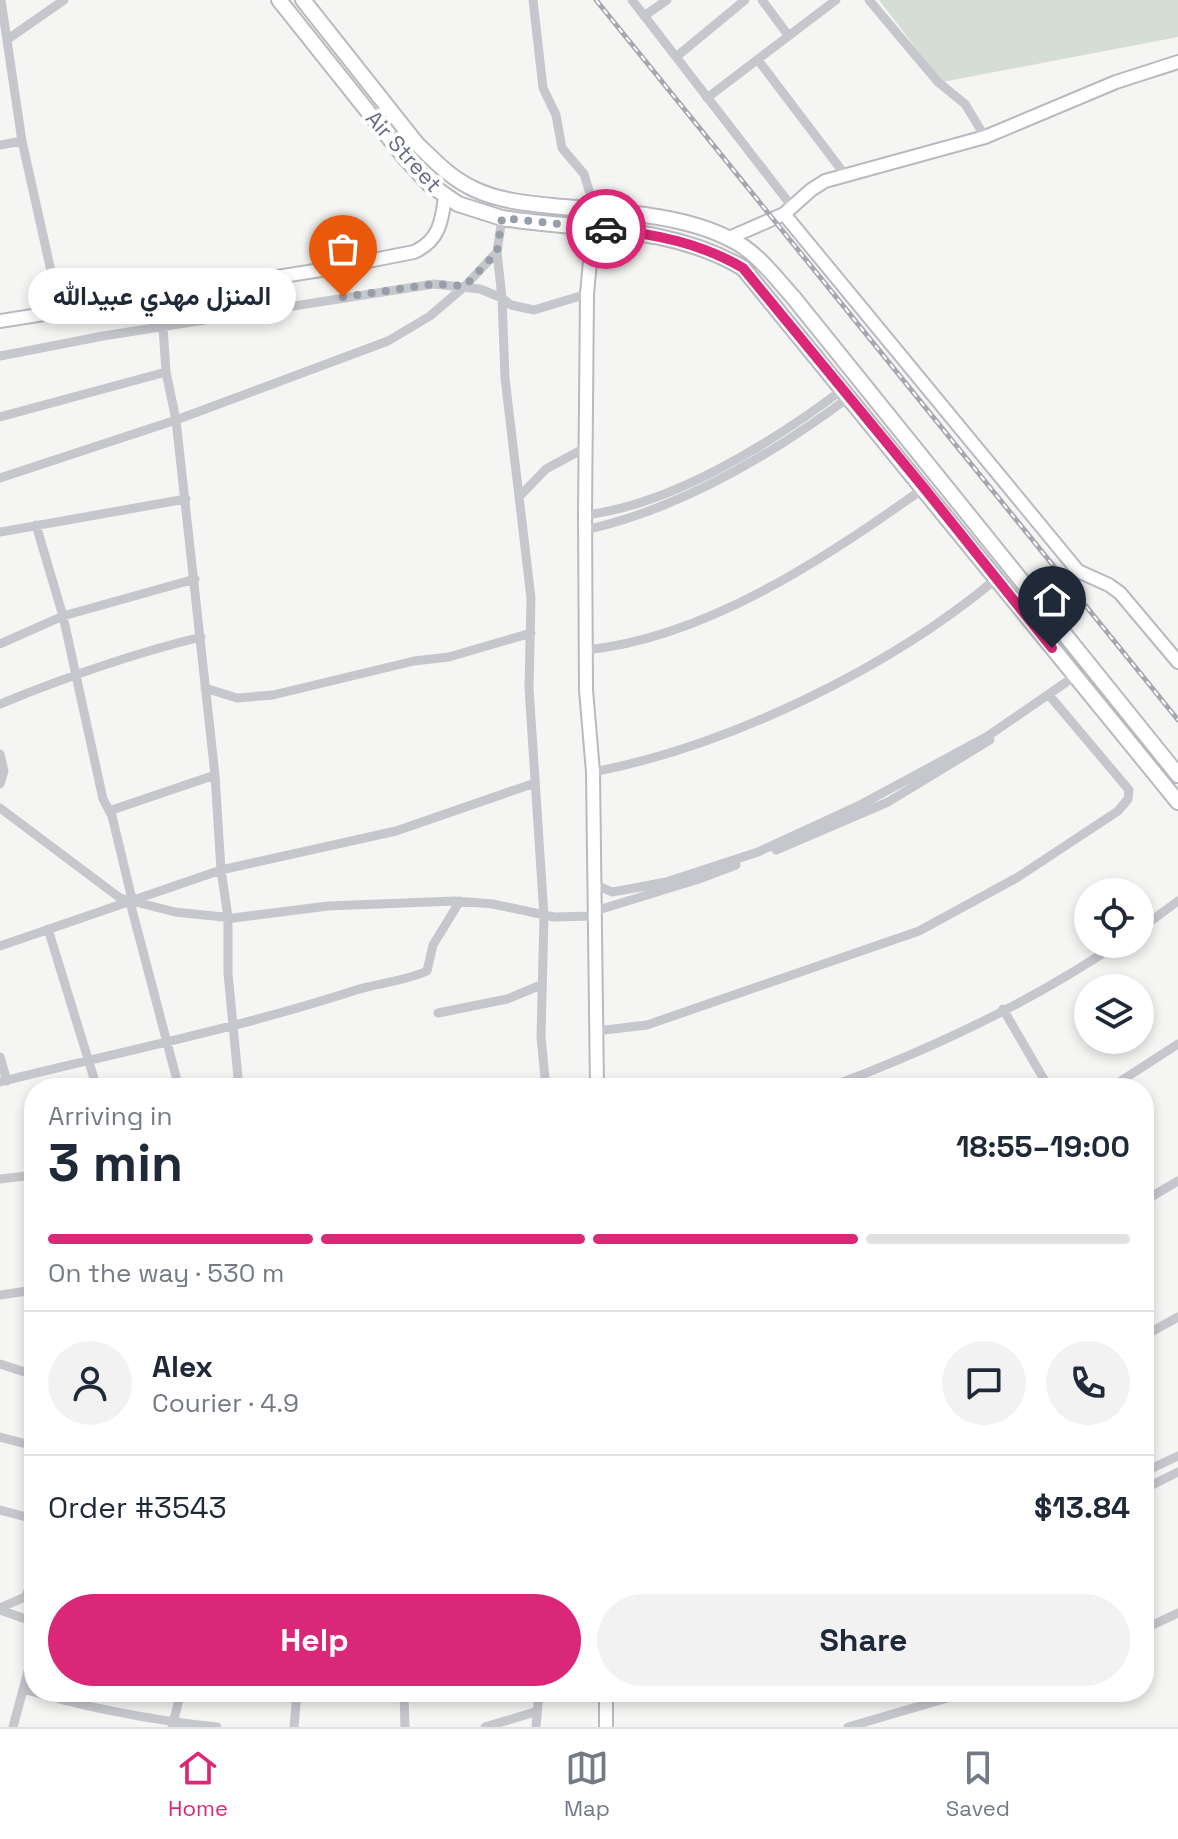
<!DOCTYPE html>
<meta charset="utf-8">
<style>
body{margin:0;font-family:"Space Grotesk",Vazirmatn,sans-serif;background:#f2f2f3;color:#1f2937;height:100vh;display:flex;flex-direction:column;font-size:30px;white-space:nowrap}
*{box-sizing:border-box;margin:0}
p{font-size:26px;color:#747a83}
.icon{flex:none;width:44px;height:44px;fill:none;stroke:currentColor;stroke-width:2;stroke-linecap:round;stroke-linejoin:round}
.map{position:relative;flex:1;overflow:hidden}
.details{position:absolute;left:24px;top:1078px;width:1130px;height:624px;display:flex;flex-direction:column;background:#fff;border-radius:32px;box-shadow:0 4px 12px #0003}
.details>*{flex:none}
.controls{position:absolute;left:1074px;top:878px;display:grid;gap:16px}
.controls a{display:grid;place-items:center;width:80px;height:80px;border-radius:50%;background:#fff;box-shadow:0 4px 12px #0003;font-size:40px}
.pin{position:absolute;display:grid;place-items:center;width:68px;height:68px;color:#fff;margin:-82px -34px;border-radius:50% 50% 50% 0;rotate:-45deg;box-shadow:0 0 8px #0007}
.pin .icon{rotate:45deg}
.courier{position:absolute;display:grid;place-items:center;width:80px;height:80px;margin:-40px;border:6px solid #db2777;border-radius:50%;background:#fff;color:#222;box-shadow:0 2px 10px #0007}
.bubble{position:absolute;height:56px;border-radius:28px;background:#fff;box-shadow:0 4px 12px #0003;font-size:26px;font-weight:700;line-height:56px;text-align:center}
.summary em{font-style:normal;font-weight:700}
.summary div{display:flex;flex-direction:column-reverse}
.summary{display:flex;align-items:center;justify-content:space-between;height:136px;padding:0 24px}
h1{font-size:52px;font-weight:700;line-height:60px}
.bar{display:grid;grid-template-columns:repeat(4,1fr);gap:12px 8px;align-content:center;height:96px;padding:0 24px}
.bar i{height:10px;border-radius:6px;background:#e0e1e3}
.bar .selected{background:#db2777}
.bar p{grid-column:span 4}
.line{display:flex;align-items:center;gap:20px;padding:0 24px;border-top:2px solid #e0e1e3}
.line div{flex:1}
.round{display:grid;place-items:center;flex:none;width:84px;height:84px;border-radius:42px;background:#f2f2f3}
.cta{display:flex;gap:16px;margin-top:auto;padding:16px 24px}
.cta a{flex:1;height:92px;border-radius:48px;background:#db2777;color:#fff;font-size:32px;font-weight:700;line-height:92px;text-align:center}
.cta a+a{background:#f2f2f3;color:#1f2937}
.tab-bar{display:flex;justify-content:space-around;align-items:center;height:112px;border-top:2px solid #e0e1e3;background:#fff;font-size:22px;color:#747a83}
.tab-bar a{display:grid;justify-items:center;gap:4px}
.tab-bar .selected{color:#db2777}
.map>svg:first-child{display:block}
.green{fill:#d5ddd4}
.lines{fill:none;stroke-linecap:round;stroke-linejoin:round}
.secondary-casing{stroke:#b8bac0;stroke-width:16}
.primary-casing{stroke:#b9babf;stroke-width:18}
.street{stroke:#c6c7cc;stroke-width:9}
.secondary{stroke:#fff;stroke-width:12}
.primary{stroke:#fff;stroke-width:14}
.rail-casing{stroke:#a6a8b0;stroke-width:5}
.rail{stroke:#fff;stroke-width:2;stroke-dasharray:6;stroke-linecap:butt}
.done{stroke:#989daa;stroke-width:8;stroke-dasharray:0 14.4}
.route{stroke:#db2777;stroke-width:10}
.labels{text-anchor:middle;stroke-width:8;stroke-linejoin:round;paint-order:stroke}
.street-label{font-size:22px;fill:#666d83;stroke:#fff}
</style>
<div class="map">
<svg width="1178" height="1727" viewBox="0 0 1178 1727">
<rect width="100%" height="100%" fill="#f5f6f3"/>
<path class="green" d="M879,0H1178V37L942,82Z"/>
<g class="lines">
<defs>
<path id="secondary" d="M585,209L593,228L587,294L585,515L586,690L593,772L597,1088
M784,214L1078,571L1109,585L1120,593L1178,662
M729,238L784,214L811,190L825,181L985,137L1116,82L1178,62
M0,321L327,269L414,252C439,241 442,221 445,197
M606,1692V1727"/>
<path id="primary" d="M279,0L405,158L429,184L458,204L502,218C584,231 669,224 743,268L1178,802
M303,0L417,144C435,161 450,178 474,189C501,202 533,204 563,207C617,212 681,214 730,239C756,251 774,276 793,297L1178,775"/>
</defs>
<use href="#secondary" class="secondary-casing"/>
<use href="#primary" class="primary-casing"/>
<path class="street" d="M1,0L22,141L53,280
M533,0L543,88L556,115L562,148L584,174L595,210
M632,0L793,208
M762,0L788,35
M869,0L938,82L965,104L985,137
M644,16L667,0
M8,39L64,0
M676,57L745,0
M758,60L846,176
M707,98L836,0
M0,145L22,141
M497,252L502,298L505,378L531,598L529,688L544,916L541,1037L546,1088
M0,356L103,336L434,284L480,289L502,298L511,305L534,310L587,294
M0,417L166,372
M0,478L176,420L166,372L163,327
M519,497L546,469L585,448
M585,515C672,505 773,442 842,390
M36,525L63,616L103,799L112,816L132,899
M585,530C680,509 770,456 848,398
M0,532L186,499
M0,644L63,616L195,579
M585,650C706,638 828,557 924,488
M205,688L237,698L273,695L414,661L449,657L531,633
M0,704C66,677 131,654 201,637
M0,754L4,771L0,784
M593,772C729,746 890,668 996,579
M0,808L120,898L175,912L233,918L328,906L455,901L493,904L554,917L594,916
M109,811L215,775
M776,850L888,802L990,740
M594,884L612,892L640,887L666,882L758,852L862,804L988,736L1075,676
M130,902L179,1088
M595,911L699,879L736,865
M48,929L97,1088
M1140,929L1178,901
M0,946L221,870L396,831L535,783
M1003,1009L1049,1088
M438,1013L507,999L541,985
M596,1031L647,1025L919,931L1018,877L1118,811L1128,799L1129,790L1049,695
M0,1057L7,1081
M0,1082C119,1052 240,1028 356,990C379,983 405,981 427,971L433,945L460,901
M239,1088L228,973V917L221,870L215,775L176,420L388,341L430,316L465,286L497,252L502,218
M827,1088C927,1051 1028,1004 1117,944
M1110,1088L1178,1044
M0,1179L34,1175
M1144,1201L1178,1181
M0,1295L34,1290
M1144,1336L1178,1317
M0,1364L34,1375
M0,1437L34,1446
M1144,1472L1178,1456
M1144,1489L1178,1472
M0,1510L34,1519
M0,1608L25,1597L34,1579
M0,1610L34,1622
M1144,1629L1178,1613
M23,1689C87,1708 150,1720 217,1727
M404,1692L405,1727
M13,1727L34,1649
M172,1727L181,1692
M294,1727L297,1692
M485,1727L535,1712
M536,1727L539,1692
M848,1727L968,1692"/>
<use href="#secondary" class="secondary"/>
<use href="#primary" class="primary"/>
<defs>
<path id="rail" d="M596,0L1178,720"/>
</defs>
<use href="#rail" class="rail-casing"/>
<use href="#rail" class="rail"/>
</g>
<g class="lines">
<path class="done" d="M343,297L434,284L465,286L497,252L502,218L606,229"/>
<path class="route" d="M606,229C655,234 701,243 743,268L924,488L1052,648"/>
</g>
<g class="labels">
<g class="street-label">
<text transform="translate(404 151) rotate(48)" y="8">Air Street</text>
</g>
</g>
</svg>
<div class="controls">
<a><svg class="icon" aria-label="locate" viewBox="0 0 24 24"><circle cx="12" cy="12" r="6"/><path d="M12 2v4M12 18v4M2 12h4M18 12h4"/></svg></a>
<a><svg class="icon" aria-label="layers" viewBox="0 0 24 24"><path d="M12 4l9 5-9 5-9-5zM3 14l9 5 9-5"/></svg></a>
</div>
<div class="pin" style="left:343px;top:297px;background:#ea580c"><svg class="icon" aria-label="bag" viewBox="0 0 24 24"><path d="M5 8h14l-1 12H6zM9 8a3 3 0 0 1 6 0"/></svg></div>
<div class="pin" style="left:1052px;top:648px;background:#1f2937"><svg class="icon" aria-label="home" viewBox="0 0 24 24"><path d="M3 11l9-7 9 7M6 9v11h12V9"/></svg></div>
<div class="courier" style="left:606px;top:229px"><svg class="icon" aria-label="car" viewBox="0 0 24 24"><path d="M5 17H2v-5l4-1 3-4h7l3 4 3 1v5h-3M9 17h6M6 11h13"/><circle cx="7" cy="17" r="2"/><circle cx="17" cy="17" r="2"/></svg></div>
<div class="bubble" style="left:28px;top:268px;width:268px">المنزل مهدي عبيدالله</div>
<section class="details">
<div class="summary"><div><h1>3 min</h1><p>Arriving in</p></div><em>18:55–19:00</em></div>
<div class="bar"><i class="selected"></i><i class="selected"></i><i class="selected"></i><i></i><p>On the way · 530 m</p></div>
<div class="line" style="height:144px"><a class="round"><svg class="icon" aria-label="person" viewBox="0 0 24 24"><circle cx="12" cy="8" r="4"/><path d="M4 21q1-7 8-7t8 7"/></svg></a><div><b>Alex</b><p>Courier · 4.9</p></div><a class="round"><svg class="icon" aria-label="chat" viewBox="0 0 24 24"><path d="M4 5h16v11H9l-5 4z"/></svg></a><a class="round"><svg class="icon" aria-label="phone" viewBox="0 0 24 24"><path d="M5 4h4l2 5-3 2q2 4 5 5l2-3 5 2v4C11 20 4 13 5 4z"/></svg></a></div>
<div class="line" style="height:104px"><div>Order #3543</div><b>$13.84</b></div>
<div class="cta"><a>Help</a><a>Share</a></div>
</section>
</div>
<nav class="tab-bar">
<a class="selected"><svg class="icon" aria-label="home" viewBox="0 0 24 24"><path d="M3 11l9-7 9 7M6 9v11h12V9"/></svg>Home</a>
<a><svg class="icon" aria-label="map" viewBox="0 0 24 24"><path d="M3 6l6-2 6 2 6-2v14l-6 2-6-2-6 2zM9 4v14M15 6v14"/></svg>Map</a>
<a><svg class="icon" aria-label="saved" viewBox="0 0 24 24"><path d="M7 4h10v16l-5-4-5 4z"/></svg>Saved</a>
</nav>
